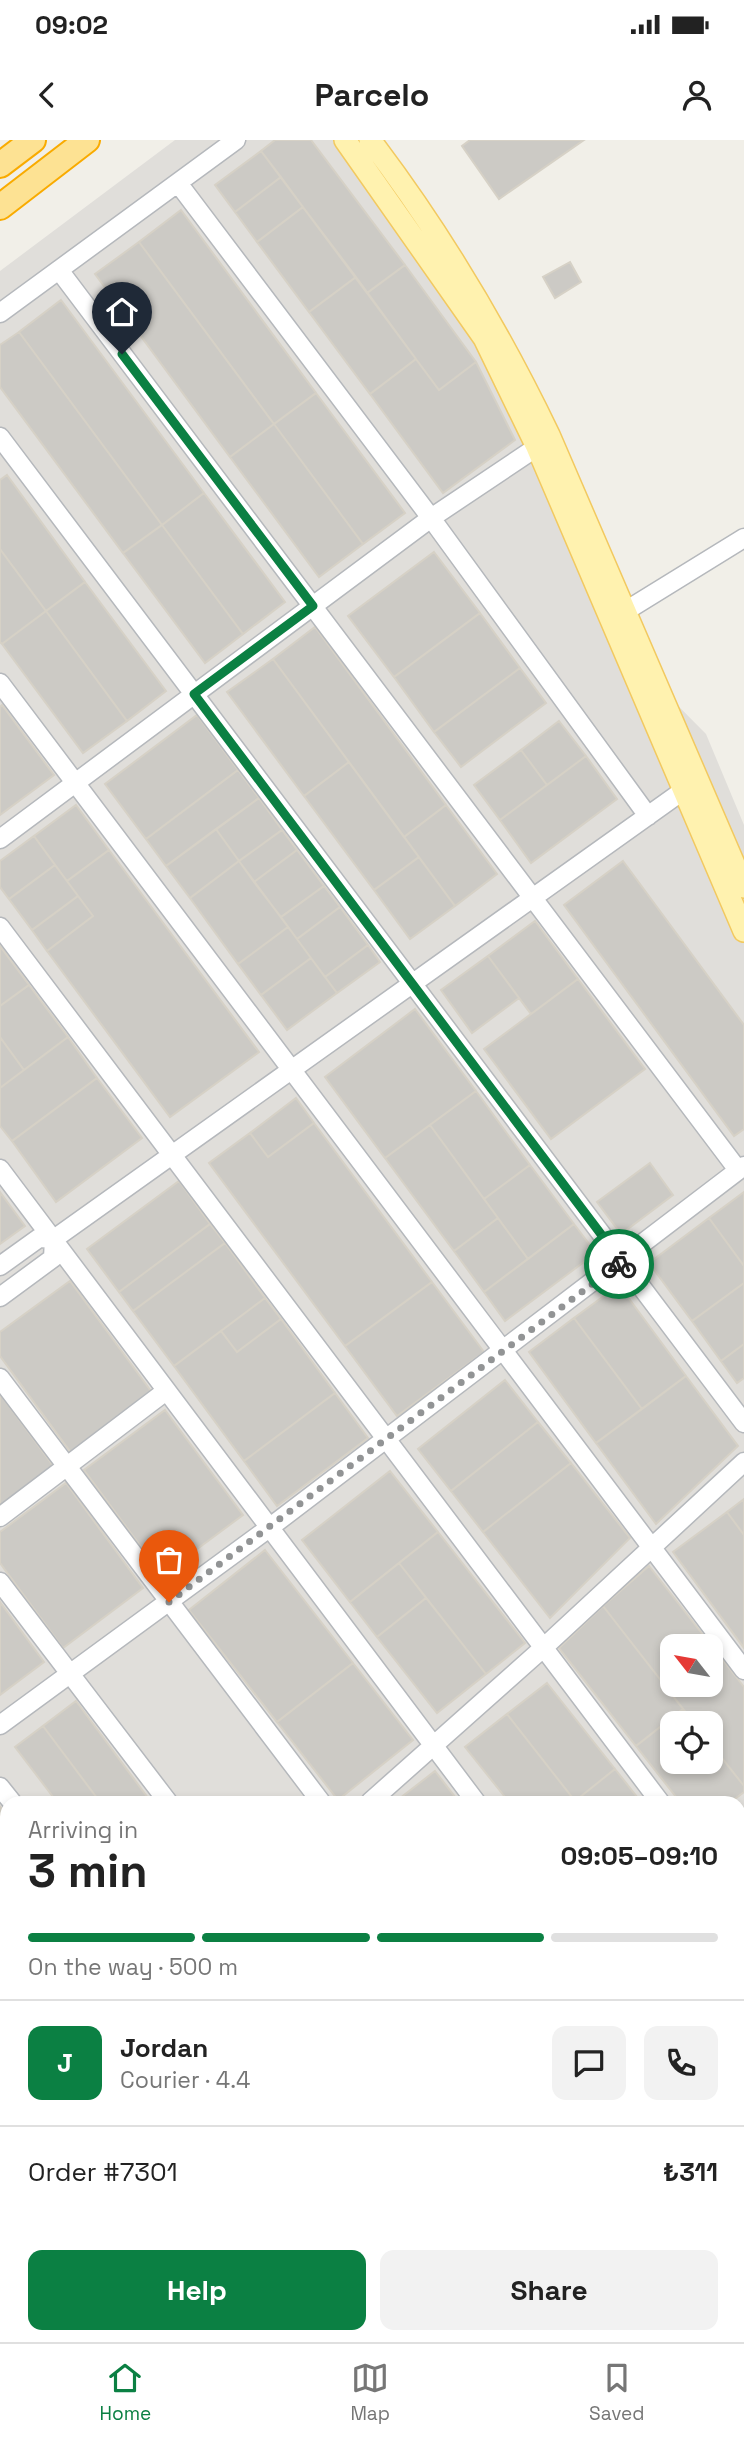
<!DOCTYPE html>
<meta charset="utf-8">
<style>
body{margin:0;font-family:"Space Grotesk",sans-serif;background:#f2f2f2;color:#222;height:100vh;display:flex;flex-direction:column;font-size:26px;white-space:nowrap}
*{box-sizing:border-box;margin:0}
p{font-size:23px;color:#767676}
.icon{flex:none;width:38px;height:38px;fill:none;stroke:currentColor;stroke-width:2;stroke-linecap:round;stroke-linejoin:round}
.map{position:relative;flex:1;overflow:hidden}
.drawer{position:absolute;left:0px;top:1656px;width:746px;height:548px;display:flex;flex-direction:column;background:#fff;border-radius:21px 21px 0 0;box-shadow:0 4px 10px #0003}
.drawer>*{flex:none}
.needle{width:46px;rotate:301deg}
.fabs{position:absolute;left:660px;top:1494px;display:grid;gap:14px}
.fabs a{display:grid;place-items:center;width:63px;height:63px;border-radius:14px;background:#fff;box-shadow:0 4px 10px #0003;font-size:35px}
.pin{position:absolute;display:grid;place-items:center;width:60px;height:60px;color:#fff;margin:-72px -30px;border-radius:50% 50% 50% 0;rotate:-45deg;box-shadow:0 0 7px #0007}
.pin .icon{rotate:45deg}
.courier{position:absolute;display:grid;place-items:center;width:70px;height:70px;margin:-35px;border:5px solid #0b8043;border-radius:50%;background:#fff;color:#222;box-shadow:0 2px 9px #0007}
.head em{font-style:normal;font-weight:600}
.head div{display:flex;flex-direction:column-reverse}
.head{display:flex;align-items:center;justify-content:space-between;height:119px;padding:0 28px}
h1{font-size:46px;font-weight:600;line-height:52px}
.bar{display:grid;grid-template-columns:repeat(4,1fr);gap:10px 7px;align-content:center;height:84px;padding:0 28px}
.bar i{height:9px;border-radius:5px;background:#e0e0e0}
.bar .on{background:#0b8043}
.bar p{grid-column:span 4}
.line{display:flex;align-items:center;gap:18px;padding:0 28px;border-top:2px solid #e0e0e0}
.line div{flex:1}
.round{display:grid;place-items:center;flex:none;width:74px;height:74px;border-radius:14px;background:#f2f2f2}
.cta{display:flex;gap:14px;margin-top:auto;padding:14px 28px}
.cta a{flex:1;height:80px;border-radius:14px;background:#0b8043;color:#fff;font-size:28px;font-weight:600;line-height:80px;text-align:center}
.cta a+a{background:#f2f2f2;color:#222}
.status{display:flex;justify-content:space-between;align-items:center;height:49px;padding:0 35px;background:#fff;direction:ltr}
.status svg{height:19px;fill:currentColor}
header{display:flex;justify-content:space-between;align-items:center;height:91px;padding:0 28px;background:#fff;font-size:32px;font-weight:600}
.dock{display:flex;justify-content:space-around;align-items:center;height:98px;border-top:2px solid #e0e0e0;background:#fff;font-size:19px;color:#767676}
.dock a{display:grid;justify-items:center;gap:4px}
.dock .on{color:#0b8043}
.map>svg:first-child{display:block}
.industrial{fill:#e0deda;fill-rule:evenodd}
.building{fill:#cccac5;stroke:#d6d1c6;stroke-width:2;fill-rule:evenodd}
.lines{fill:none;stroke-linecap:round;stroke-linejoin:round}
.minor-casing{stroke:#b5b8bc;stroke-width:21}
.major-casing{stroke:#f2c960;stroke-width:24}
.highway-casing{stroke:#f9ab00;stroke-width:28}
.minor{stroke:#fff;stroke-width:18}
.major{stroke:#fff2af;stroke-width:21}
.highway{stroke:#fde293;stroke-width:24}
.done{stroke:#929495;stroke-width:7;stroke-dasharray:0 12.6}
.route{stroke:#0b8043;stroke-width:9}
</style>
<div class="status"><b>09:02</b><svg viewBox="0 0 49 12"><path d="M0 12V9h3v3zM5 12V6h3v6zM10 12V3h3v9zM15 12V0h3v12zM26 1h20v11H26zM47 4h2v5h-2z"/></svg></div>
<header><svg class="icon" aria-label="back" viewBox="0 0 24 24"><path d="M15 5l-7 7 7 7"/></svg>Parcelo<svg class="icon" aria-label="person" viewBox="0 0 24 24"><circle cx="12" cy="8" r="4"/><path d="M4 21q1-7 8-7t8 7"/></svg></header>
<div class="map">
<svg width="744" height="2202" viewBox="0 0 744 2202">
<rect width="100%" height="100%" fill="#f1efe8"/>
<path class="industrial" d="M175,0H336L503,245L602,489L706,594L744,685V2202H0V131ZM672,1507H710V1545H672ZM672,1584H710V1622H672ZM7,1662H738V2196H7Z"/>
<path class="building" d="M275,0H311L405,125L367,153L261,11Z
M470,0H584L499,59L462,6Z
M261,11L281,37L235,72L215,45Z
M281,37L303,67L257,102L235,72Z
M303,67L356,137L309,172L257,102Z
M181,70L316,253L274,284L139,102Z
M139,102L274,284L230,317L95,134Z
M570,122L581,142L555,158L543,137Z
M405,125L476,222L439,250L367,153Z
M356,137L416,219L370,254L309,172Z
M61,160L204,353L162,385L19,192Z
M19,192L162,385L123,413L0,247V205Z
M416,219L439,250L476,222L515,300L443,353L370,254Z
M316,253L405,373L363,404L274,284Z
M274,284L363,404L319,437L230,317Z
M7,335L85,442L46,471L0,409V340Z
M204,353L285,462L243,494L162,385Z
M162,385L243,494L205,523L123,413Z
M0,409L46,471L2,504L0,502Z
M434,412L480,473L394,537L348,476Z
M85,442L166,551L127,581L46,471Z
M46,471L127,581L83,613L2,504Z
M480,473L520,528L434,592L394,537Z
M315,487L446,665L404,697L273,519Z
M273,519L349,622L304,656L227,552Z
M520,528L546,563L461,627L434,592Z
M2,565L54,635L0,675V567Z
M197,575L238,630L146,699L105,644Z
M559,581L586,616L547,645L521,610Z
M521,610L547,645L500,680L474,645Z
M586,616L617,659L531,723L500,680Z
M349,622L419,717L374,750L304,656Z
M238,630L259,658L166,726L146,699Z
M259,658L282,690L239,721L216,689Z
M76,665L109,710L67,741L34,696Z
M446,665L497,734L455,766L404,697Z
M216,689L239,721L190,758L166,726Z
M282,690L297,710L254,742L239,721Z
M34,696L55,725L9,759L0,747V721Z
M109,710L259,912L170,977L47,811L93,776L67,741Z
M297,710L324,746L281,777L254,742Z
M419,717L455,766L410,799L374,750Z
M239,721L288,787L238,824L190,758Z
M623,721L744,885V989L734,996L564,765Z
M55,725L78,756L32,790L9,759Z
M324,746L340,767L297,799L281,777Z
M78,756L93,776L47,811L32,790Z
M340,767L368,805L325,837L297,799Z
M535,781L578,839L531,874L488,816Z
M288,787L311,818L261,855L238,824Z
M368,805L380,822L337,853L325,837Z
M0,806L29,845L0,866Z
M488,816L519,858L472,893L441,850Z
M311,818L337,853L287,890L261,855Z
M578,839L645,929L551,999L484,909Z
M29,845L68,897L24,930L0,897V866Z
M415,869L476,951L385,1018L325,937Z
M0,897L24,930L0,948Z
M68,897L97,938L12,1001L0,986V948Z
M97,938L142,998L56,1062L12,1001Z
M476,951L530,1025L484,1059L430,985Z
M296,958L314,983L268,1017L250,993Z
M314,983L432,1142L345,1206L209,1023L250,993L268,1017Z
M430,985L498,1078L454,1111L385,1018Z
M650,1023L673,1055L621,1094L597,1062Z
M530,1025L574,1084L528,1119L484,1059Z
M179,1041L210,1084L119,1152L87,1109Z
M0,1052L25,1086L0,1104Z
M744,1052V1126L709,1078Z
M498,1078L528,1119L484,1152L454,1111Z
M709,1078L744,1126V1143L692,1181L649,1123Z
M210,1084L225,1103L133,1171L119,1152Z
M574,1084L596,1113L505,1181L484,1152Z
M225,1103L265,1158L174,1226L133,1171Z
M70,1141L156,1258L75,1318L0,1216V1192Z
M432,1142L484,1212L397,1276L345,1206Z
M744,1143V1204L721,1221L692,1181Z
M619,1145L686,1236L642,1269L574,1178Z
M265,1158L281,1179L237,1212L221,1191Z
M574,1178L642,1269L596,1303L529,1212Z
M281,1179L335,1253L244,1321L174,1226L221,1191L237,1212Z
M744,1204V1238L737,1243L721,1221Z
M686,1236L738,1306L656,1384L596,1303Z
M505,1240L538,1282L451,1351L418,1309Z
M335,1253L368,1298L277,1366L244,1321Z
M0,1254L57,1331L0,1374Z
M165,1270L243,1375L162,1435L84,1330Z
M538,1282L571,1323L483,1392L451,1351Z
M571,1323L630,1398L550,1478L483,1392Z
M390,1331L438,1392L350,1462L302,1400Z
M66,1343L143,1448L63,1508L0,1423V1392Z
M744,1359V1395L727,1372Z
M727,1372L744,1395V1508L673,1412Z
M438,1392L525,1503L486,1534L399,1423Z
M265,1410L353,1523L277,1582L189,1470Z
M399,1423L426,1458L377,1497L350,1462Z
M649,1426L744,1547V1646L710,1603V1584H695L603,1466ZM672,1507H710V1545H672Z
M426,1458L486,1534L437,1573L377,1497Z
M0,1462L44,1522L0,1555Z
M603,1466L683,1569L636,1606L559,1508Z
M353,1523L413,1600L338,1660L277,1582Z
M547,1543L615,1629L575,1661L507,1574Z
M76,1561L151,1662H100L43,1586Z
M683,1569L695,1584H672V1622H710V1603L744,1646V1652L731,1662H680L636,1606Z
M507,1574L575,1661L573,1662H509L465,1607Z
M43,1586L100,1662H57L15,1607Z
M615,1629L641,1662H576L575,1661Z
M435,1631L459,1662H395Z
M1,1668L7,1676V1743L0,1734Z
M0,1734L7,1743V1799L0,1804Z
M7,1799V1838L0,1829V1804Z
M744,1819V1865L738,1858V1824Z
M738,1858L744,1865V1890L738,1895Z
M744,1890V1934L738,1927V1895Z
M738,2006L744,2012V2137L738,2142Z
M0,2037L7,2044V2175L0,2168Z
M30,2196H153L147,2202H36Z
M286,2196H346L338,2202H291Z
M466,2196H578L583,2202H471Z
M631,2196H718L711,2202H636Z
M718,2196H736L741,2202H711Z"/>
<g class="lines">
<defs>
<path id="minor" d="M178,43L431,378L648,676
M59,130L738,1030
M0,173L236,0
M0,297L744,1283
M624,472L744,398
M0,543L744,1530
M0,699L431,378L537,307
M0,787L660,1662
M0,1029L476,1662
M0,1126L39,1098L54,1099L684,650
M0,1157L53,1118L54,1099
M0,1238L321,1662
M0,1377L166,1251
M0,1442L168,1662
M0,1585L269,1388L744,1026
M0,1647L12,1662
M370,1662L542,1509L744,1322
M738,1697L744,1689
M738,1760L744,1766
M0,1849L7,1858
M738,1994L744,2001
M0,2001L7,1992
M0,2013L7,2019
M0,2179L7,2186
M738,2183L744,2189
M18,2196L24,2202
M197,2196L203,2202
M265,2196L269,2202
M437,2196L442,2202
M596,2196L601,2202
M375,2202L381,2196"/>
<path id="major" d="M345,0L484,198L537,307L744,791
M370,0C440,92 499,191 549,295L744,747"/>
<path id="highway" d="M0,25L33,0
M0,67L87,0"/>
</defs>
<use href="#minor" class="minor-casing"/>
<use href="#major" class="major-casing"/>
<use href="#highway" class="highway-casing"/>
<use href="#minor" class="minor"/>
<use href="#major" class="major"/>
<use href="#highway" class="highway"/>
</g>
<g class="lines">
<path class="done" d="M169,1462L619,1124"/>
<path class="route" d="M122,214L313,466L194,554L622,1122L619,1124"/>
</g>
</svg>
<div class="fabs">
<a><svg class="needle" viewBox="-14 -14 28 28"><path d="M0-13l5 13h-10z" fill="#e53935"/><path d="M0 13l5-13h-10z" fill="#767676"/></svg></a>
<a><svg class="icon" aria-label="locate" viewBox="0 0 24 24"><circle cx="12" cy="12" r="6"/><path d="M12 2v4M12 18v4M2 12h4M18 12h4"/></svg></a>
</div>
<div class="pin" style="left:169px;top:1462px;background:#ea580c"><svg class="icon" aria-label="bag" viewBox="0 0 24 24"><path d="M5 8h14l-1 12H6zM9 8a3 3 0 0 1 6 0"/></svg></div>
<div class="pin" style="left:122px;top:214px;background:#1f2937"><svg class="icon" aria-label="home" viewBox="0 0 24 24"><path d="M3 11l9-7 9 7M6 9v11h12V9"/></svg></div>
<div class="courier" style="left:619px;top:1124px"><svg class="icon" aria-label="bike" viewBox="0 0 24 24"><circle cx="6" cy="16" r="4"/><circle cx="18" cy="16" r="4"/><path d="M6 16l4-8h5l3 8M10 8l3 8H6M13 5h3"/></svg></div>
<section class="drawer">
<div class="head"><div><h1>3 min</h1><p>Arriving in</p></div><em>09:05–09:10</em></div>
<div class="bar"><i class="on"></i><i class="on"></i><i class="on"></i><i></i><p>On the way · 500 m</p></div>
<div class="line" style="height:126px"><b class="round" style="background:#0b8043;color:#fff">J</b><div><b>Jordan</b><p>Courier · 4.4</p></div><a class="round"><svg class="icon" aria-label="chat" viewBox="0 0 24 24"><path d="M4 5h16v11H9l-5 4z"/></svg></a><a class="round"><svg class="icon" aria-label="phone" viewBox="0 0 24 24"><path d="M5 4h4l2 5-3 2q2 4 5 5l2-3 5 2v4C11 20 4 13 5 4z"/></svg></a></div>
<div class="line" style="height:91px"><div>Order #7301</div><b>₺311</b></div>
<div class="cta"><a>Help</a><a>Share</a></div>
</section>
</div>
<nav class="dock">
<a class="on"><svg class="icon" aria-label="home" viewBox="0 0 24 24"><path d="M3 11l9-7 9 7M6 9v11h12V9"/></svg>Home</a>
<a><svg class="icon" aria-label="map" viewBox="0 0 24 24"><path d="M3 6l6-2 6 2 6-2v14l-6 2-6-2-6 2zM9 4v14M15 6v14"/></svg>Map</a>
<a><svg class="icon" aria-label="saved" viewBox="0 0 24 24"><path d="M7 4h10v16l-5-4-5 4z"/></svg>Saved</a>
</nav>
